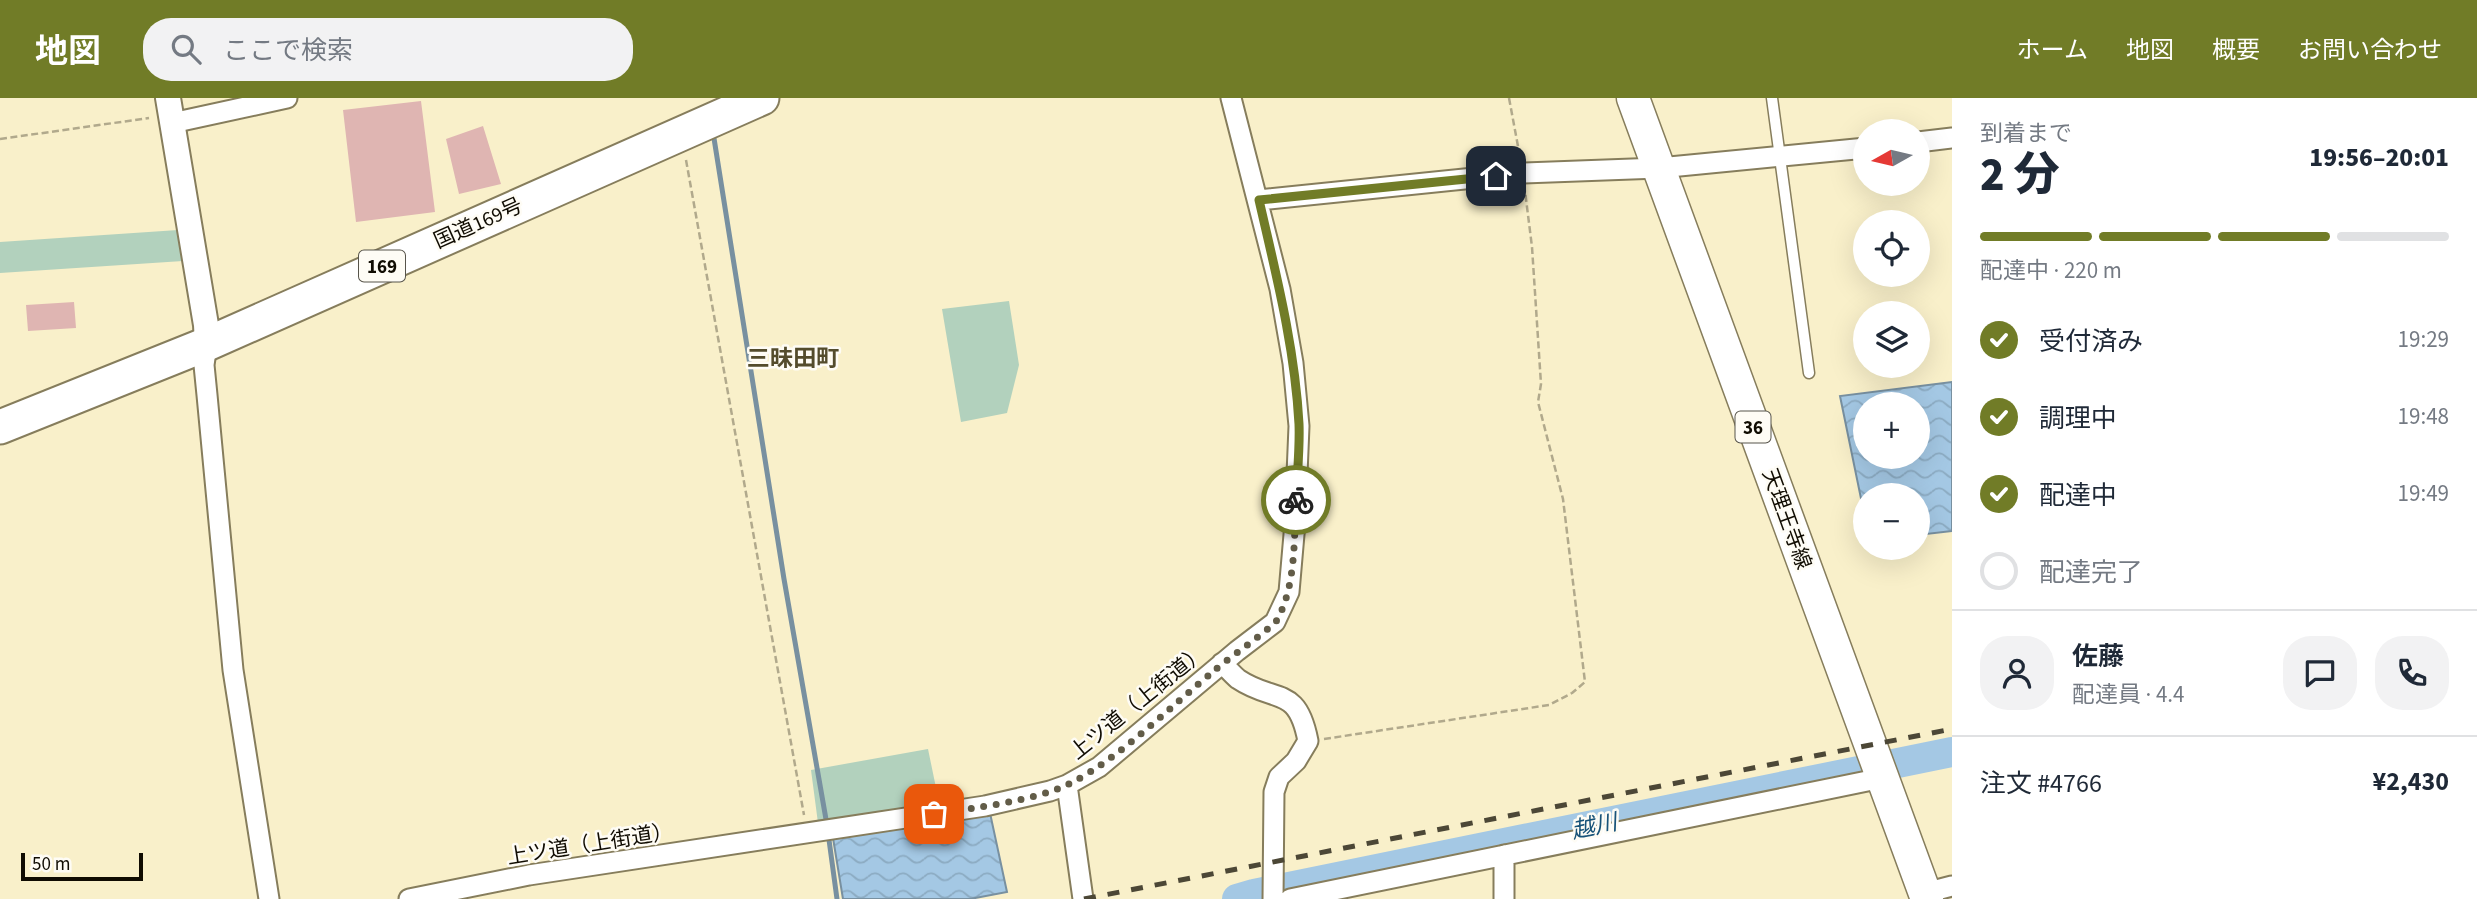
<!DOCTYPE html>
<html lang="ja">
<meta charset="utf-8">
<style>
body{margin:0;font-family:"Source Sans 3","Noto Sans JP",sans-serif;background:#f2f2f3;color:#1f2937;height:100vh;display:flex;flex-direction:column;font-size:26px;white-space:nowrap}
*{box-sizing:border-box;margin:0}
p{font-size:23px;color:#747a83}
.icon{flex:none;width:38px;height:38px;fill:none;stroke:currentColor;stroke-width:2;stroke-linecap:round;stroke-linejoin:round}
.map{position:relative;flex:1;overflow:hidden}
.sheet{display:flex;flex-direction:column;background:#fff;width:525px}
.sheet>*{flex:none}
.needle{width:46px;rotate:262deg}
.buttons{position:absolute;left:1853px;top:21px;display:grid;gap:14px}
.buttons a{display:grid;place-items:center;width:77px;height:77px;border-radius:50%;background:#fff;box-shadow:0 7px 28px #0002;font-size:35px}
.scale{position:absolute;left:21px;bottom:18px;width:122px;box-sizing:border-box;padding-left:7px;border:4px solid #100c02;border-top:0;font-size:19px;line-height:24px;white-space:nowrap;color:#100c02;-webkit-text-stroke:5px #fefcf5;paint-order:stroke}
.pin{position:absolute;display:grid;place-items:center;width:60px;height:60px;color:#fff;margin:-30px;border-radius:14px;box-shadow:0 4px 10px #0006}
.courier{position:absolute;display:grid;place-items:center;width:70px;height:70px;margin:-35px;border:5px solid #717c27;border-radius:50%;background:#fff;color:#222;box-shadow:0 2px 9px #0007}
.overview em{font-style:normal;font-weight:800}
.overview div{display:flex;flex-direction:column-reverse}
.overview{display:flex;align-items:center;justify-content:space-between;height:119px;padding:0 28px}
h1{font-size:46px;font-weight:800;line-height:52px}
.bar{display:grid;grid-template-columns:repeat(4,1fr);gap:10px 7px;align-content:center;height:84px;padding:0 28px}
.bar i{height:9px;border-radius:5px;background:#e0e1e3}
.bar .active{background:#717c27}
.bar p{grid-column:span 4}
.line{display:flex;align-items:center;gap:18px;padding:0 28px;border-top:2px solid #e0e1e3}
.line div{flex:1}
.round{display:grid;place-items:center;flex:none;width:74px;height:74px;border-radius:28px;background:#f2f2f3}
ol{padding:0 28px;list-style:none}
li{display:flex;align-items:center;gap:21px;height:77px}
li p{margin-inline-start:auto}
li .icon{padding:7px;border-radius:50%;background:#717c27;color:#fff;stroke-width:4}
li:last-child{color:#747a83}
li i{width:38px;height:38px;border:4px solid #e0e1e3;border-radius:50%}
header{display:flex;align-items:center;gap:42px;box-sizing:border-box;height:98px;padding:0 35px;background:#717c27;color:#fff}
header strong{font-size:33px}
nav{display:flex;gap:38px;margin-inline-start:auto;font-size:24px}
.search{width:490px;height:63px;background:#f2f2f3;display:flex;align-items:center;gap:18px;box-sizing:border-box;padding:0 24px;border-radius:28px;color:#747a83;font-size:26px}
main{display:flex;flex:1;min-height:0}
.map>svg:first-child{display:block}
.grass{fill:#b2d1bd}
.water{fill:url(#water-waves);stroke:#7890a0;stroke-width:2;fill-rule:evenodd}
.lines{fill:none;stroke-linecap:round;stroke-linejoin:round}
.stream{stroke:#7890a0;stroke-width:5}
.river{stroke:#a4c8e4;stroke-width:30}
.building{fill:#dfb5b2}
.service-casing{stroke:#867d5c;stroke-width:13}
.minor-casing{stroke:#867d5c;stroke-width:23}
.tertiary-casing{stroke:#867d5c;stroke-width:28}
.primary-casing{stroke:#867d5c;stroke-width:35}
.trunk-casing{stroke:#867d5c;stroke-width:37}
.path{stroke:#b1a98c;stroke-width:2.5;stroke-dasharray:7 3.5;stroke-linecap:butt}
.service{stroke:#fff;stroke-width:10}
.minor{stroke:#fff;stroke-width:19}
.tertiary{stroke:#fff;stroke-width:24}
.primary{stroke:#fff;stroke-width:32}
.trunk{stroke:#fff;stroke-width:33}
.rail{stroke:#4c4736;stroke-width:5;stroke-dasharray:12 12;stroke-linecap:butt}
.done{stroke:#625c48;stroke-width:7;stroke-dasharray:0 12.6}
.route{stroke:#717c27;stroke-width:9}
.labels{text-anchor:middle;stroke-width:5;stroke-linejoin:round;paint-order:stroke}
.shield{fill:#fefcf5;stroke:#57544b;stroke-width:2}
.shield-label{font-size:19px;font-weight:bold;fill:#100c02}
.street-label{font-size:21px;fill:#100c02;stroke:#fefcf5}
.neighbourhood-label{font-size:23px;font-weight:bold;fill:#544c2c;stroke:#fefcf5}
.water-label{font-size:23px;font-style:italic;fill:#185379;stroke:#fefcf5}
</style>
<header>
<strong>地図</strong>
<div class="search"><svg class="icon" aria-label="search" viewBox="0 0 24 24"><circle cx="10" cy="10" r="6"/><path d="M15 15l6 6"/></svg>ここで検索</div>
<nav><a>ホーム</a><a>地図</a><a>概要</a><a>お問い合わせ</a></nav>
</header>
<main>
<div class="map">
<svg width="1952" height="801" viewBox="0 0 1952 801">
<defs>
<pattern id="water-waves" width="16" height="10" patternUnits="userSpaceOnUse" patternTransform="scale(1.75)"><rect width="16" height="10" fill="#a4c8e4"/><path d="M0 5q4-4 8 0t8 0" fill="none" stroke="#8cabc2"/></pattern>
</defs>
<rect width="100%" height="100%" fill="#f9f0ca"/>
<path class="grass" d="M178,132L183,163L0,175V144Z
M1009,203L1019,267L1007,315L961,324L942,211Z
M928,651L940,709L818,725L811,672Z"/>
<path class="water" d="M1952,284V433L1918,437V397H1866L1865,420L1840,298ZM1866,306H1918V359H1866Z
M990,715L1007,794L970,801H843L833,740Z"/>
<g class="lines">
<path class="stream" d="M713,34L784,481L827,727L837,801"/>
<path class="river" d="M1237,801L1254,796L1952,654"/>
</g>
<path class="building" d="M421,3L435,114L356,124L343,12Z
M483,28L501,86L459,96L446,41Z
M74,204L76,230L28,233L26,207Z"/>
<g class="lines">
<defs>
<path id="service" d="M1772,0L1809,275"/>
<path id="minor" d="M172,25L287,0
M1918,44L1952,40
M1259,102L1523,75L1659,70L1866,50
M207,246L204,267L207,297L233,572L269,801
M1222,565C1227,570 1233,577 1238,581C1275,606 1297,586 1308,643L1296,663L1279,679L1274,694L1273,801
M1067,687L1083,801
M1504,757V801
M1925,795L1952,788
M409,801L529,777L985,708L1050,693L1067,687L1099,669L1237,553L1275,524L1289,494L1295,425L1299,328L1293,265L1280,191L1231,0
M1290,801L1882,680"/>
<path id="tertiary" d="M168,0L206,227L207,246"/>
<path id="primary" d="M1633,0L1927,801"/>
<path id="trunk" d="M0,329L207,246L762,0"/>
</defs>
<use href="#service" class="service-casing"/>
<use href="#minor" class="minor-casing"/>
<use href="#tertiary" class="tertiary-casing"/>
<use href="#primary" class="primary-casing"/>
<use href="#trunk" class="trunk-casing"/>
<path class="path" d="M1509,0L1520,59
M0,41L149,20
M686,62L804,717
M1324,641L1549,607L1572,595L1585,584L1563,401L1538,304L1541,286L1532,149L1525,93"/>
<use href="#service" class="service"/>
<use href="#minor" class="minor"/>
<use href="#tertiary" class="tertiary"/>
<use href="#primary" class="primary"/>
<use href="#trunk" class="trunk"/>
<path class="rail" d="M1084,801L1952,631"/>
</g>
<g class="lines">
<path class="done" d="M934,716C973,710 1035,703 1069,686C1119,661 1171,608 1215,572C1227,561 1271,531 1277,522C1296,488 1294,441 1296,402"/>
<path class="route" d="M1296,402C1297,377 1300,351 1299,326C1295,250 1276,176 1259,102L1496,78"/>
</g>
<g class="labels">
<g class="shield">
<rect x="359" y="152.5" width="46" height="31" rx="5"/>
<rect x="1735.5" y="313.5" width="35" height="31" rx="5"/>
</g>
<g class="shield-label">
<text x="382" y="175">169</text>
<text x="1753" y="336">36</text>
</g>
<g class="street-label">
<text transform="translate(478 125) rotate(-24)" y="7">国道169号</text>
<text transform="translate(1787 421) rotate(70)" y="7">天理王寺線</text>
<text transform="translate(1138 604) rotate(-39)" y="7">上ツ道（上街道）</text>
<text transform="translate(590 746) rotate(-9)" y="7">上ツ道（上街道）</text>
</g>
<g class="neighbourhood-label">
<text x="793" y="268">三昧田町</text>
</g>
<g class="water-label">
<text transform="translate(1594 728) rotate(-12)" y="8">越川</text>
</g>
</g>
</svg>
<div class="buttons">
<a><svg class="needle" viewBox="-14 -14 28 28"><path d="M0-13l5 13h-10z" fill="#e53935"/><path d="M0 13l5-13h-10z" fill="#747a83"/></svg></a>
<a><svg class="icon" aria-label="locate" viewBox="0 0 24 24"><circle cx="12" cy="12" r="6"/><path d="M12 2v4M12 18v4M2 12h4M18 12h4"/></svg></a>
<a><svg class="icon" aria-label="layers" viewBox="0 0 24 24"><path d="M12 4l9 5-9 5-9-5zM3 14l9 5 9-5"/></svg></a>
<a>+</a>
<a>−</a>
</div>
<div class="scale">50 m</div>
<div class="pin" style="left:934px;top:716px;background:#ea580c"><svg class="icon" aria-label="bag" viewBox="0 0 24 24"><path d="M5 8h14l-1 12H6zM9 8a3 3 0 0 1 6 0"/></svg></div>
<div class="pin" style="left:1496px;top:78px;background:#1f2937"><svg class="icon" aria-label="home" viewBox="0 0 24 24"><path d="M3 11l9-7 9 7M6 9v11h12V9"/></svg></div>
<div class="courier" style="left:1296px;top:402px"><svg class="icon" aria-label="bike" viewBox="0 0 24 24"><circle cx="6" cy="16" r="4"/><circle cx="18" cy="16" r="4"/><path d="M6 16l4-8h5l3 8M10 8l3 8H6M13 5h3"/></svg></div>
</div>
<section class="sheet">
<div class="overview"><div><h1>2 分</h1><p>到着まで</p></div><em>19:56–20:01</em></div>
<div class="bar"><i class="active"></i><i class="active"></i><i class="active"></i><i></i><p>配達中 · 220 m</p></div>
<ol>
<li><svg class="icon" aria-label="check" viewBox="0 0 24 24"><path d="M5 12l5 5 9-10"/></svg>受付済み<p>19:29</p></li>
<li><svg class="icon" aria-label="check" viewBox="0 0 24 24"><path d="M5 12l5 5 9-10"/></svg>調理中<p>19:48</p></li>
<li><svg class="icon" aria-label="check" viewBox="0 0 24 24"><path d="M5 12l5 5 9-10"/></svg>配達中<p>19:49</p></li>
<li><i></i>配達完了</li>
</ol>
<div class="line" style="height:126px"><a class="round"><svg class="icon" aria-label="person" viewBox="0 0 24 24"><circle cx="12" cy="8" r="4"/><path d="M4 21q1-7 8-7t8 7"/></svg></a><div><b>佐藤</b><p>配達員 · 4.4</p></div><a class="round"><svg class="icon" aria-label="chat" viewBox="0 0 24 24"><path d="M4 5h16v11H9l-5 4z"/></svg></a><a class="round"><svg class="icon" aria-label="phone" viewBox="0 0 24 24"><path d="M5 4h4l2 5-3 2q2 4 5 5l2-3 5 2v4C11 20 4 13 5 4z"/></svg></a></div>
<div class="line" style="height:91px"><div>注文 #4766</div><b>¥2,430</b></div>
</section>
</main>
